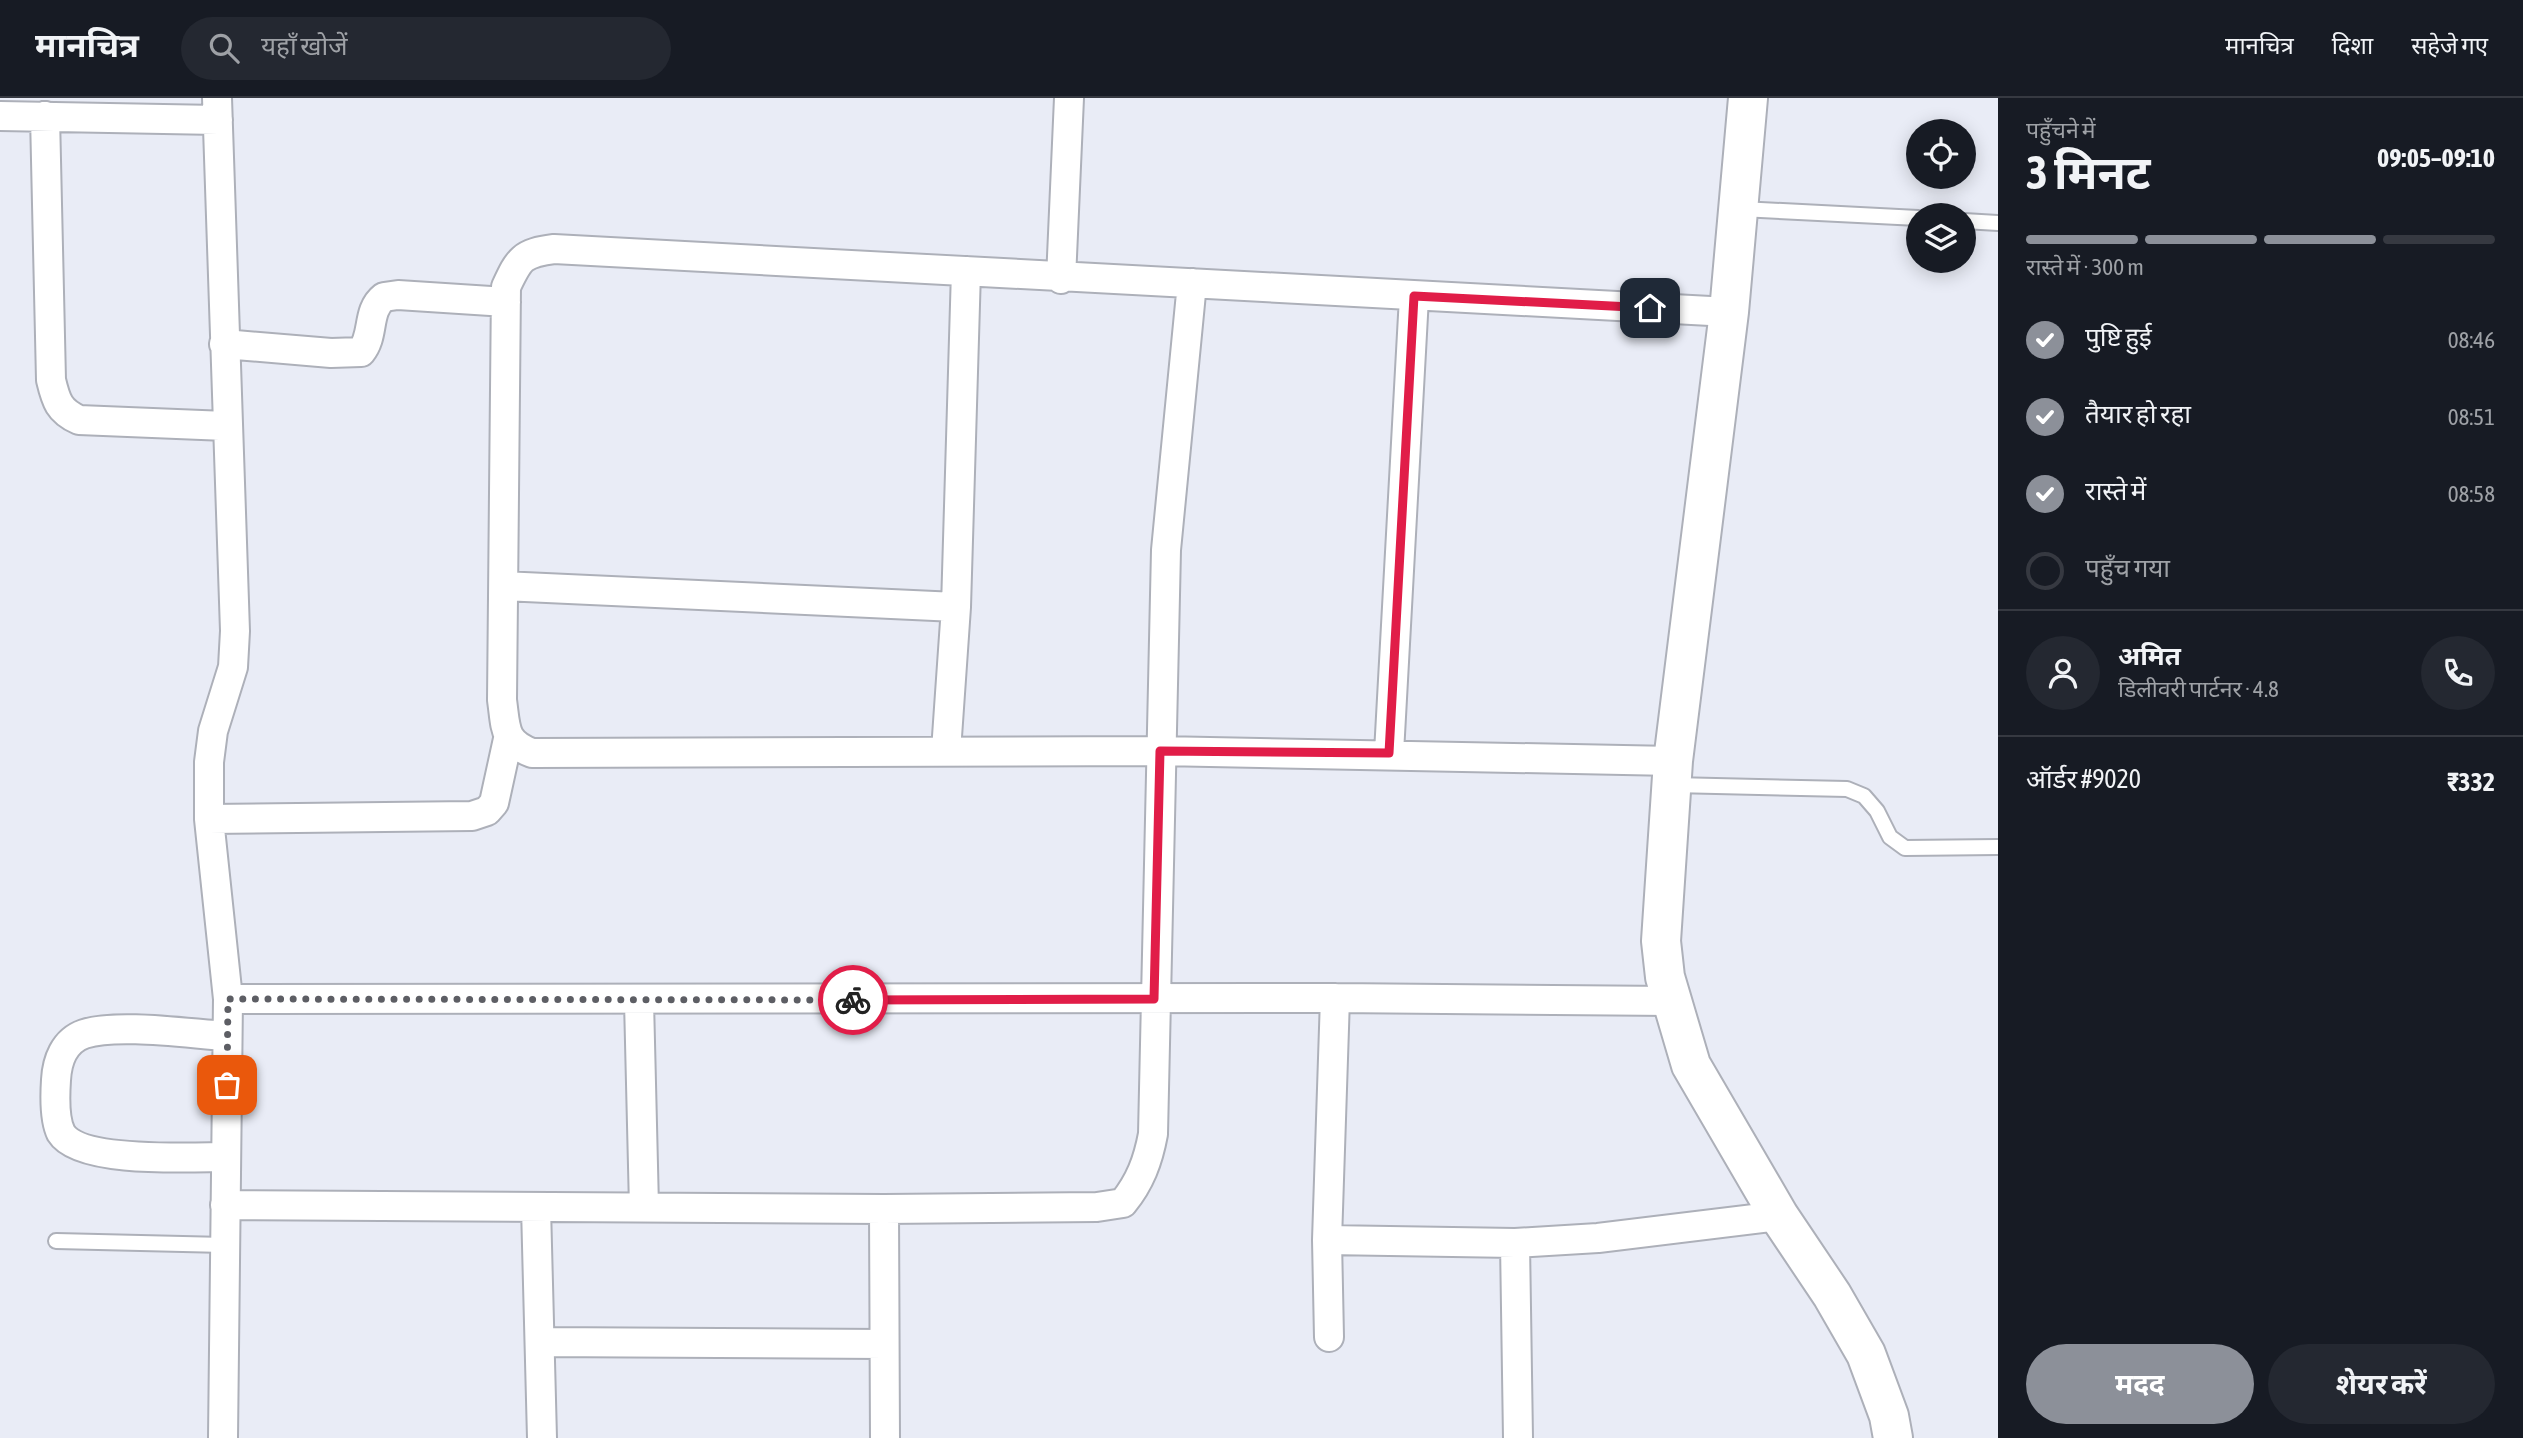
<!DOCTYPE html>
<html lang="hi">
<meta charset="utf-8">
<style>
body{margin:0;font-family:"Asap Condensed","Noto Sans Devanagari",sans-serif;background:#242831;color:#f1f3f6;height:100vh;display:flex;flex-direction:column;font-size:26px;white-space:nowrap}
*{box-sizing:border-box;margin:0}
p{font-size:23px;color:#9ea1a6}
.icon{flex:none;width:38px;height:38px;fill:none;stroke:currentColor;stroke-width:2;stroke-linecap:round;stroke-linejoin:round}
.map{position:relative;flex:1;overflow:hidden}
.side{display:flex;flex-direction:column;background:#171b24;width:525px}
.side>*{flex:none}
.fabs{position:absolute;left:1906px;top:21px;display:grid;gap:14px}
.fabs a{display:grid;place-items:center;width:70px;height:70px;border-radius:50%;background:#171b24;box-shadow:0 4px 18px #0003;font-size:35px}
.pin{position:absolute;display:grid;place-items:center;width:60px;height:60px;color:#fff;margin:-30px;border-radius:14px;box-shadow:0 4px 10px #0006}
.courier{position:absolute;display:grid;place-items:center;width:70px;height:70px;margin:-35px;border:5px solid #e11d48;border-radius:50%;background:#fff;color:#222;box-shadow:0 2px 9px #0007}
.headline em{font-style:normal;font-weight:700}
.headline div{display:flex;flex-direction:column-reverse}
.headline{display:flex;align-items:center;justify-content:space-between;height:119px;padding:0 28px}
h1{font-size:46px;font-weight:700;line-height:52px}
.bar{display:grid;grid-template-columns:repeat(4,1fr);gap:10px 7px;align-content:center;height:84px;padding:0 28px}
.bar i{height:9px;border-radius:5px;background:#363941}
.bar .selected{background:#8c9099}
.bar p{grid-column:span 4}
.line{display:flex;align-items:center;gap:18px;padding:0 28px;border-top:2px solid #363941}
.line div{flex:1}
.round{display:grid;place-items:center;flex:none;width:74px;height:74px;border-radius:37px;background:#242831}
ol{padding:0 28px;list-style:none}
li{display:flex;align-items:center;gap:21px;height:77px}
li p{margin-inline-start:auto}
li .icon{padding:7px;border-radius:50%;background:#8c9099;color:#fff;stroke-width:4}
li:last-child{color:#9ea1a6}
li i{width:38px;height:38px;border:4px solid #363941;border-radius:50%}
.primary-button{display:flex;gap:14px;margin-top:auto;padding:14px 28px}
.primary-button a{flex:1;height:80px;border-radius:42px;background:#8c9099;color:#fff;font-size:28px;font-weight:700;line-height:80px;text-align:center}
.primary-button a+a{background:#242831;color:#f1f3f6}
header{display:flex;align-items:center;gap:42px;box-sizing:border-box;height:98px;padding:0 35px;background:#171b24;border-bottom:2px solid #363941}
header strong{font-size:33px}
nav{display:flex;gap:38px;margin-inline-start:auto;font-size:24px}
.search{width:490px;height:63px;background:#242831;display:flex;align-items:center;gap:18px;box-sizing:border-box;padding:0 24px;border-radius:38px;color:#9ea1a6;font-size:26px}
main{display:flex;flex:1;min-height:0}
.map>svg:first-child{display:block}
.lines{fill:none;stroke-linecap:round;stroke-linejoin:round}
.lane-casing{stroke:#adb0b9;stroke-width:18}
.street-casing{stroke:#adb0b9;stroke-width:32}
.secondary-casing{stroke:#adb0b9;stroke-width:42}
.lane{stroke:#fff;stroke-width:14}
.street{stroke:#fff;stroke-width:28}
.secondary{stroke:#fff;stroke-width:38}
.done{stroke:#5d5e64;stroke-width:7;stroke-dasharray:0 12.6}
.route{stroke:#e11d48;stroke-width:9}
</style>
<header>
<strong>मानचित्र</strong>
<div class="search"><svg class="icon" aria-label="search" viewBox="0 0 24 24"><circle cx="10" cy="10" r="6"/><path d="M15 15l6 6"/></svg>यहाँ खोजें</div>
<nav><a>मानचित्र</a><a>दिशा</a><a>सहेजे गए</a></nav>
</header>
<main>
<div class="map">
<svg width="1998" height="1340" viewBox="0 0 1998 1340">
<rect width="100%" height="100%" fill="#e9ecf6"/>
<g class="lines">
<defs>
<path id="lane" d="M1741,111L1918,120
M1964,123L1998,125
M1673,687L1847,691L1864,698L1877,713L1890,739L1905,750L1998,749
M56,1143L225,1147"/>
<path id="street" d="M217,0L235,533L233,569L213,633L209,664V721L228,901L223,1340
M0,18L218,22
M45,18L51,282C56,303 59,313 79,322L226,328
M1061,181L1069,0
M224,246L331,255L361,254C375,237 366,213 384,199L398,197L506,204
M504,488L956,509
M946,653L956,509L966,173
M1389,655L1414,199
M1673,663L1160,653L532,655C503,644 506,630 502,602L506,189C519,161 522,155 554,151L1729,214
M209,721L472,718L487,713L494,705L508,641
M228,901L1335,900L1671,903
M639,903L644,1109
M226,1059C193,1059 80,1066 61,1035C54,1021 55,997 56,982C57,963 64,943 84,936C117,925 191,936 227,938
M225,1107L884,1111L1097,1109L1123,1105C1140,1084 1148,1063 1153,1036L1166,452L1192,185
M536,1109L542,1340
M884,1111L885,1340
M1327,1142L1515,1145L1598,1140L1779,1118
M1515,1145L1518,1340
M1329,1239L1327,1142L1335,900
M540,1244L884,1246"/>
<path id="secondary" d="M1748,0L1729,214L1673,663L1661,843L1665,879L1691,967L1779,1118L1832,1197L1866,1256L1889,1318L1893,1340"/>
</defs>
<use href="#lane" class="lane-casing"/>
<use href="#street" class="street-casing"/>
<use href="#secondary" class="secondary-casing"/>
<use href="#lane" class="lane"/>
<use href="#street" class="street"/>
<use href="#secondary" class="secondary"/>
</g>
<g class="lines">
<path class="done" d="M227,987L228,901L853,902"/>
<path class="route" d="M853,902L1154,901L1160,653L1389,655L1414,198L1650,210"/>
</g>
</svg>
<div class="fabs">
<a><svg class="icon" aria-label="locate" viewBox="0 0 24 24"><circle cx="12" cy="12" r="6"/><path d="M12 2v4M12 18v4M2 12h4M18 12h4"/></svg></a>
<a><svg class="icon" aria-label="layers" viewBox="0 0 24 24"><path d="M12 4l9 5-9 5-9-5zM3 14l9 5 9-5"/></svg></a>
</div>
<div class="pin" style="left:227px;top:987px;background:#ea580c"><svg class="icon" aria-label="bag" viewBox="0 0 24 24"><path d="M5 8h14l-1 12H6zM9 8a3 3 0 0 1 6 0"/></svg></div>
<div class="pin" style="left:1650px;top:210px;background:#1f2937"><svg class="icon" aria-label="home" viewBox="0 0 24 24"><path d="M3 11l9-7 9 7M6 9v11h12V9"/></svg></div>
<div class="courier" style="left:853px;top:902px"><svg class="icon" aria-label="bike" viewBox="0 0 24 24"><circle cx="6" cy="16" r="4"/><circle cx="18" cy="16" r="4"/><path d="M6 16l4-8h5l3 8M10 8l3 8H6M13 5h3"/></svg></div>
</div>
<section class="side">
<div class="headline"><div><h1>3 मिनट</h1><p>पहुँचने में</p></div><em>09:05–09:10</em></div>
<div class="bar"><i class="selected"></i><i class="selected"></i><i class="selected"></i><i></i><p>रास्ते में · 300 m</p></div>
<ol>
<li><svg class="icon" aria-label="check" viewBox="0 0 24 24"><path d="M5 12l5 5 9-10"/></svg>पुष्टि हुई<p>08:46</p></li>
<li><svg class="icon" aria-label="check" viewBox="0 0 24 24"><path d="M5 12l5 5 9-10"/></svg>तैयार हो रहा<p>08:51</p></li>
<li><svg class="icon" aria-label="check" viewBox="0 0 24 24"><path d="M5 12l5 5 9-10"/></svg>रास्ते में<p>08:58</p></li>
<li><i></i>पहुँच गया</li>
</ol>
<div class="line" style="height:126px"><a class="round"><svg class="icon" aria-label="person" viewBox="0 0 24 24"><circle cx="12" cy="8" r="4"/><path d="M4 21q1-7 8-7t8 7"/></svg></a><div><b>अमित</b><p>डिलीवरी पार्टनर · 4.8</p></div><a class="round"><svg class="icon" aria-label="phone" viewBox="0 0 24 24"><path d="M5 4h4l2 5-3 2q2 4 5 5l2-3 5 2v4C11 20 4 13 5 4z"/></svg></a></div>
<div class="line" style="height:91px"><div>ऑर्डर #9020</div><b>₹332</b></div>
<div class="primary-button"><a>मदद</a><a>शेयर करें</a></div>
</section>
</main>
